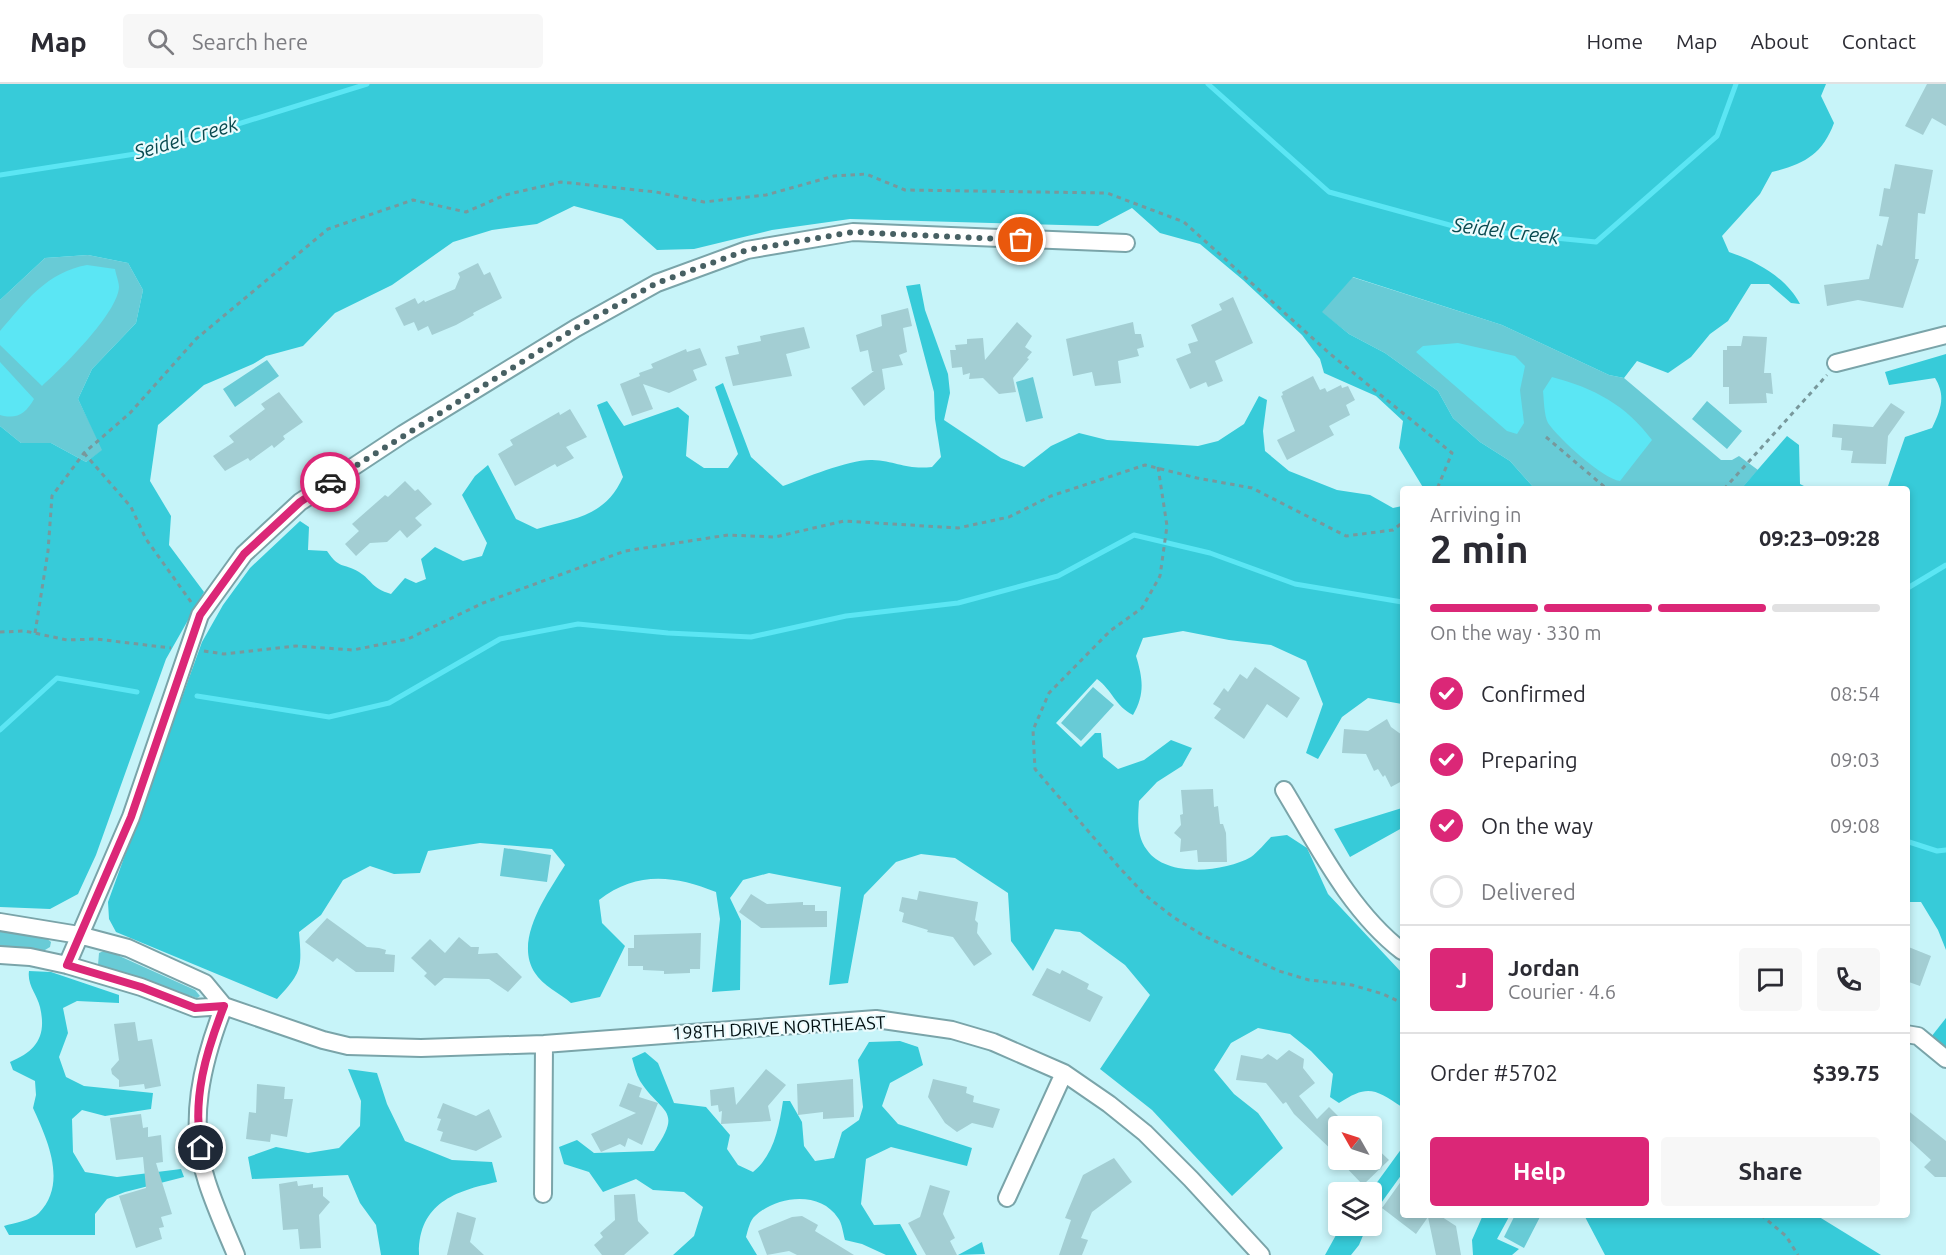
<!DOCTYPE html>
<meta charset="utf-8">
<style>
body{margin:0;font-family:Ubuntu,sans-serif;background:#f7f7f7;color:#2b2b33;height:100vh;display:flex;flex-direction:column;font-size:22px;white-space:nowrap}
*{box-sizing:border-box;margin:0}
p{font-size:20px;color:#7c7c81}
.icon{flex:none;width:33px;height:33px;fill:none;stroke:currentColor;stroke-width:2;stroke-linecap:round;stroke-linejoin:round}
.map{position:relative;flex:1;overflow:hidden}
.details{position:absolute;left:1400px;top:402px;width:510px;height:732px;display:flex;flex-direction:column;background:#fff;border-radius:6px;box-shadow:0 3px 9px #0003}
.details>*{flex:none}
.needle{width:39px;rotate:309deg}
.controls{position:absolute;left:1328px;top:1032px;display:grid;gap:12px}
.controls a{display:grid;place-items:center;width:54px;height:54px;border-radius:6px;background:#fff;box-shadow:0 3px 9px #0003;font-size:30px}
.pin{position:absolute;display:grid;place-items:center;width:51px;height:51px;color:#fff;margin:-26px;border:3px solid #fff;border-radius:50%;box-shadow:0 2px 6px #0007}
.courier{position:absolute;display:grid;place-items:center;width:60px;height:60px;margin:-30px;border:4px solid #db2777;border-radius:50%;background:#fff;color:#222;box-shadow:0 2px 8px #0007}
.headline em{font-style:normal;font-weight:700}
.headline div{display:flex;flex-direction:column-reverse}
.headline{display:flex;align-items:center;justify-content:space-between;height:102px;padding:0 30px}
h1{font-size:39px;font-weight:700;line-height:45px}
.bar{display:grid;grid-template-columns:repeat(4,1fr);gap:9px 6px;align-content:center;height:72px;padding:0 30px}
.bar i{height:8px;border-radius:4px;background:#e1e1e2}
.bar .active{background:#db2777}
.bar p{grid-column:span 4}
.line{display:flex;align-items:center;gap:15px;padding:0 30px;border-top:2px solid #e1e1e2}
.line div{flex:1}
.round{display:grid;place-items:center;flex:none;width:63px;height:63px;border-radius:6px;background:#f7f7f7}
ol{padding:0 30px;list-style:none}
li{display:flex;align-items:center;gap:18px;height:66px}
li p{margin-inline-start:auto}
li .icon{padding:6px;border-radius:50%;background:#db2777;color:#fff;stroke-width:4}
li:last-child{color:#7c7c81}
li i{width:33px;height:33px;border:3px solid #e1e1e2;border-radius:50%}
.button{display:flex;gap:12px;margin-top:auto;padding:12px 30px}
.button a{flex:1;height:69px;border-radius:6px;background:#db2777;color:#fff;font-size:24px;font-weight:700;line-height:69px;text-align:center}
.button a+a{background:#f7f7f7;color:#2b2b33}
header{display:flex;align-items:center;gap:36px;box-sizing:border-box;height:84px;padding:0 30px;background:#fff;border-bottom:2px solid #e1e1e2}
header strong{font-size:28px}
nav{display:flex;gap:33px;margin-inline-start:auto;font-size:21px}
.search{width:420px;height:54px;background:#f7f7f7;display:flex;align-items:center;gap:15px;box-sizing:border-box;padding:0 21px;border-radius:6px;color:#7c7c81;font-size:22px}
.map>svg:first-child{display:block}
.green{fill:#68cbd6}
.forest{fill:#37cbd9}
.water{fill:#5be6f4}
.lines{fill:none;stroke-linecap:round;stroke-linejoin:round}
.stream{stroke:#5be6f4;stroke-width:5}
.building{fill:#a3ced3}
.minor-casing{stroke:#7aa4a9;stroke-width:20}
.path{stroke:#78989c;stroke-width:3;stroke-dasharray:4.5 4.5;stroke-linecap:butt}
.minor{stroke:#fff;stroke-width:16}
.done{stroke:#476063;stroke-width:6;stroke-dasharray:0 10.8}
.route{stroke:#db2777;stroke-width:8}
.labels{text-anchor:middle;stroke-width:4.5;stroke-linejoin:round;paint-order:stroke}
.street-label{font-size:18px;fill:#021012;stroke:#eafbfd}
.water-label{font-size:20px;font-style:italic;fill:#08494f;stroke:#eafbfd}
</style>
<header>
<strong>Map</strong>
<div class="search"><svg class="icon" aria-label="search" viewBox="0 0 24 24"><circle cx="10" cy="10" r="6"/><path d="M15 15l6 6"/></svg>Search here</div>
<nav><a>Home</a><a>Map</a><a>About</a><a>Contact</a></nav>
</header>
<div class="map">
<svg width="1946" height="1171" viewBox="0 0 1946 1171">
<rect width="100%" height="100%" fill="#c7f4f9"/>
<path class="green" d="M88,171L128,179L143,206L136,239L92,285L78,315L103,366L86,378L51,359H21L0,342V216L45,174Z
M1352,193L1502,241L1609,291L1624,294L1721,376H1732L1739,372L1758,386L1741,405H1535L1510,377L1480,358L1453,334L1438,307L1385,269L1349,250L1321,228Z
M267,276L279,292L235,323L223,305Z
M1033,293L1043,334L1026,338L1016,298Z
M1707,317L1742,347L1727,365L1692,335Z
M1093,603L1114,621L1081,657L1061,639Z
M504,764L551,771L547,798L500,792Z
M0,847L46,854L51,858L50,863L40,869L0,862Z
M106,866L195,906L200,912L197,914L102,884L98,881L99,869Z
M1515,1131H1541L1524,1164L1504,1153Z"/>
<path class="forest" d="M0,0H1826L1821,12L1834,39C1822,71 1804,80 1772,88L1760,110L1722,152L1729,168C1756,177 1787,194 1800,220L1791,219L1769,200H1751L1728,237L1710,250L1691,273L1668,289L1637,277L1624,294L1609,291L1502,241L1353,193L1322,228L1349,250L1385,269L1438,307L1453,334L1480,358L1510,377L1535,405H1424L1399,364L1403,337L1376,312L1324,289L1320,275L1302,251L1243,196L1200,160L1160,149L1132,124L1098,142L850,135L772,146L694,165L657,166L622,135L574,122L537,140L492,146L453,158L392,201L335,229L303,262L266,272L253,280L204,301L158,341L150,397L171,432L169,461L204,508L166,575L96,771L78,810L50,825L0,823V342L21,359H51L86,378L102,366L78,315L92,285L136,239L143,206L128,179L88,171L45,174L0,216Z
M920,200L925,226L948,290L950,309L944,336L1001,374L1024,383L1051,362L1079,349L1107,356L1198,362L1218,357L1244,340L1259,312L1267,316L1263,347L1265,367L1289,387L1337,406L1370,411L1393,424L1402,422V620L1368,614L1342,633L1318,675L1306,669L1323,620L1306,577L1271,561L1229,556L1183,547L1143,554L1136,572C1143,595 1145,610 1133,631C1115,622 1113,607 1097,595L1056,639L1081,663L1095,649H1101L1103,673L1118,685L1144,676L1171,656L1192,664L1182,682L1157,698L1139,717C1138,733 1136,752 1147,766C1166,794 1225,788 1251,773C1258,768 1265,759 1271,753L1287,751L1307,764L1328,810L1402,889V1023C1375,1005 1368,1000 1339,1019L1330,1013L1333,990L1311,967L1290,950L1258,944L1231,959L1214,986L1234,1010L1258,1029L1283,1064L1232,1112L1152,1026L1100,985L1150,911L1125,881L1080,848L1055,845L1033,887L1011,857L1008,809L955,774L921,770L896,778L864,811L848,899L829,901L841,803L769,789L743,796L730,814L741,837L740,906L712,908L720,835L716,808C674,791 636,787 599,816L602,839L625,862L600,913L571,919C561,910 542,901 535,889C513,856 548,809 565,781L552,765L480,759L428,767L420,789L394,790L370,782L343,796L321,831L299,848C302,885 302,888 277,915L116,848L109,835L108,818L202,558L223,521L250,484L300,437L309,443L308,466L327,467C340,486 342,478 359,488C373,497 371,504 391,510L405,494L416,499L426,495L421,475L435,463L463,477L482,472L487,459L462,411L475,392L488,381L516,435L537,445C575,434 605,433 623,393L597,321L607,317L624,342L678,323L689,332L686,372L704,384H728L738,370L715,303L723,299L751,373L783,402C805,394 850,375 872,376C897,377 906,386 932,383L941,373L935,335L934,308L906,202Z
M1946,270V866L1938,846L1921,818H1907L1906,405H1887L1905,353L1932,344C1941,325 1946,312 1935,294L1889,301L1885,288Z
M1787,352L1799,361L1800,400L1810,405H1741Z
M1402,724V744L1350,773L1334,745Z
M29,887L51,888L119,911V919L77,917L63,924L68,949L59,973L66,993L84,1002L153,1009L151,1025L105,1032L82,1026L72,1035L73,1068L85,1088L117,1093L181,1085L184,1093L125,1108L107,1115L95,1130V1151H9L4,1142C14,1139 32,1136 39,1129C68,1099 47,1055 33,1024L36,1011L35,997L13,986L10,978C36,967 47,953 40,923C37,910 27,901 29,887Z
M1946,934V964L1931,953Z
M900,957L918,963L923,981L890,999L882,1022L898,1040L972,1064L967,1082L891,1063L866,1075L861,1120L874,1141L900,1140L917,1171H886L862,1160L845,1156C843,1149 842,1139 838,1134C820,1106 776,1112 755,1132C750,1136 748,1146 746,1153L757,1171H673L694,1152L703,1123L684,1108L653,1106L636,1095L603,1108L589,1088L564,1080L559,1063L577,1056L594,1069L654,1067C684,1024 661,1030 640,997C636,990 634,981 632,974L645,968L658,979L674,1019L706,1023L730,1051L727,1065L738,1081L753,1088C774,1071 779,1043 783,1017H790L802,1038L804,1062L815,1077L834,1074L842,1048L859,1036L863,1023L858,976L869,958Z
M348,985L377,989L387,1020L405,1057L452,1076L492,1078L497,1098C454,1107 418,1120 419,1171H381L376,1141L360,1119L348,1091L252,1095L248,1073L276,1063L308,1069L339,1064L360,1042L361,1017Z
M1402,1064V1090L1371,1133L1370,1108Z
M1483,1131H1510L1497,1155L1519,1165L1512,1171H1473L1472,1156Z
M1584,1131H1816L1881,1171H1605Z
M1341,1142H1367L1359,1161L1351,1171H1325Z
M982,1158L985,1170L958,1171Z"/>
<path class="water" d="M87,181L115,185C116,191 119,198 119,203C118,229 61,285 42,302L0,261V247C25,218 47,188 87,181Z
M1458,259L1515,272L1525,282L1520,306L1524,339L1517,350L1507,347L1416,268L1423,262Z
M0,278L34,315C26,329 17,336 0,331Z
M1552,293C1594,304 1626,321 1652,356L1620,397C1603,395 1558,354 1548,339C1544,331 1544,316 1543,307Z"/>
<g class="lines">
<path class="stream" d="M1208,0L1329,108L1464,145L1596,158L1717,52L1736,0
M0,91L148,68L367,0
M1906,505L1946,481
M197,612L329,633L389,619L500,555L578,540L668,549L751,553L846,532L958,519L1058,492L1134,451L1210,469L1295,500L1402,518
M0,646L57,594L137,608
M1906,757L1937,767L1946,766"/>
</g>
<path class="building" d="M1927,0H1946V42L1932,34L1923,51L1905,42Z
M1895,80L1933,86L1925,130L1918,129L1915,175H1919L1903,224L1858,216L1827,222L1824,201L1869,195L1877,160L1882,162L1889,133L1879,132L1884,104L1890,105Z
M478,179L484,191L490,188L502,214L473,229L474,231L456,241L432,251L428,242L418,247L414,238L404,242L395,224L415,214L418,220L424,216L425,218L455,205L460,193L458,189Z
M1233,213L1253,259L1215,277L1223,297L1208,303L1206,298L1190,305L1176,275L1191,269L1188,260L1198,257L1191,241L1222,226L1219,220Z
M908,224L912,242L903,244L907,268L899,271L903,281L882,285L885,305L864,322L851,304L874,287H872L868,266L860,268L856,251L882,242L881,231Z
M1017,238L1032,252L1025,263L1032,268L1027,274L1029,275L1013,294L1016,308L999,310L983,294L969,295L970,289L963,291L962,283L952,284L950,266H956L955,261L967,260V255L983,254L985,276Z
M1133,238L1135,250H1141L1144,263L1137,265L1139,272L1118,277L1121,299L1095,302L1092,288L1073,292L1066,255Z
M804,243L810,264L786,270L792,292L733,302L725,273L739,270L737,262L761,257L760,252Z
M1743,252L1767,253L1764,289H1771L1773,310L1766,309L1767,319L1729,320V303H1723V266H1727V262H1741Z
M700,264L707,281L693,286L697,296L669,309L643,300L653,325L632,332L620,300L640,292L639,289L653,284L651,280L686,265L687,268Z
M1313,292L1320,306L1325,304L1327,308L1341,301L1342,304L1348,302L1355,316L1346,321L1350,331L1329,342L1334,351L1287,376L1277,356L1295,347L1281,312L1283,311L1282,308Z
M279,308L303,338L283,352L285,355L274,364L272,361L250,377L248,374L225,387L213,372L234,358L229,352L265,325L261,320Z
M1891,319L1905,328L1888,352L1886,380L1851,379L1853,367L1841,366L1842,354L1832,353L1833,340L1873,343Z
M570,325L587,353L566,363L574,374L557,383L555,380L515,402L498,370L513,361L510,356L559,328L560,331Z
M405,397L415,407L418,405L432,420L415,434L422,441L407,454L400,446L387,458L370,459L356,472L345,460L359,447L352,440L385,411L388,413Z
M1255,583L1300,614L1287,634L1267,620L1244,655L1214,634L1221,625L1213,620L1224,604L1228,608L1240,590L1247,595Z
M1387,635L1391,643L1402,651L1400,658L1402,663V697L1391,703L1385,691L1383,693L1378,685L1374,687L1366,670L1342,669L1344,645L1368,647Z
M1213,705L1214,723L1218,722L1220,740H1223L1226,749L1227,778H1198L1197,766L1180,768L1181,755L1174,749L1181,741L1180,731L1183,730L1181,706Z
M919,807L978,818L975,836L978,839L977,849L992,870L974,882L953,853L927,848L928,846L902,838L904,829L899,827L902,813L917,816Z
M751,810L767,820L803,818V821H815V827H827V843L761,844L739,828Z
M327,834L367,863L379,864L386,866L385,870L395,871L394,888H356L337,874L333,878L305,858Z
M701,849L700,885H690V889L664,890V887L643,886V882H628V864H634V851Z
M459,853L471,863H479L478,870L497,869L522,893L508,908L489,895L444,894L435,902L424,892L427,889L411,874L430,855L445,869Z
M1906,862L1931,872L1920,902L1906,897Z
M1047,884L1060,890L1062,886L1089,900L1087,905L1103,913L1090,938L1032,911Z
M135,938L138,957L152,955L161,1002L145,1005L144,1000L119,1003V996L112,990L111,985L119,976L114,940Z
M1289,966L1304,975L1303,984L1315,999L1299,1012L1317,1035L1329,1023L1348,1042H1338V1072L1294,1030L1286,1018L1283,1020L1266,999L1236,996L1241,971L1262,975L1268,970L1277,976Z
M766,985L786,1001L768,1022L771,1037L721,1040L722,1027L719,1028L718,1021L711,1022L710,1006L734,1003L736,1021Z
M853,995L854,1033L823,1035V1028L798,1031L797,1000Z
M933,995L967,1003L966,1009L974,1012L973,1018L1000,1025L993,1044L972,1039L957,1048L945,1039L928,1013Z
M628,999L642,1004L639,1013L658,1019L642,1061L628,1054L625,1063L620,1060L601,1068L591,1050L636,1029L619,1022Z
M257,1000L285,1003L284,1015H293L287,1053L271,1050L270,1058L246,1055L249,1028L256,1029Z
M443,1019L476,1032L489,1025L502,1053L476,1067L440,1057L443,1048L437,1046L441,1035L437,1034Z
M1906,1025L1946,1057V1093H1935L1924,1083L1931,1076L1906,1053Z
M141,1030L143,1044L148,1043V1053L161,1051L163,1078L156,1079L172,1130L161,1133L164,1143L159,1144L162,1155L136,1164L119,1112L146,1104L143,1073L116,1076L110,1034Z
M1371,1059L1389,1076L1363,1101L1339,1076H1371Z
M1114,1074L1132,1098L1092,1128L1081,1154L1088,1156L1082,1171H1059L1071,1136L1065,1134L1083,1091Z
M1402,1096V1131H1439L1456,1142L1461,1171H1436L1428,1133L1416,1150L1382,1124Z
M297,1097L298,1102L313,1100V1104L323,1103V1112L330,1118L319,1131L321,1164L300,1165L298,1145L283,1146L279,1100Z
M930,1101L950,1107L943,1130L955,1154L950,1157L957,1171H926L908,1139L920,1133Z
M635,1110L638,1137L649,1149L624,1171H602L594,1161L603,1153L600,1149L615,1136L614,1111Z
M457,1128L476,1134L470,1158L484,1171H447Z
M802,1132L818,1141L815,1147L854,1171H797L789,1167L767,1171L758,1147L792,1133Z"/>
<g class="lines">
<defs>
<path id="minor" d="M1836,279L1946,251
M1284,706C1318,762 1350,827 1402,867
M0,838L79,851L128,864L205,899L224,922
M0,871L30,873L67,881L141,903L195,924L224,922L323,956L348,962L421,964L544,960L876,935L952,946L993,958L1064,989L1109,1020L1145,1049L1191,1095L1261,1171
M67,881L131,733L200,531L244,470L300,418L403,350L576,244L657,199L747,166L853,148L1126,159
M224,922C202,978 187,1039 207,1098C215,1123 226,1147 236,1171
M1906,950L1918,952L1946,975
M543,1110L544,960
M1007,1114L1064,989"/>
</defs>
<use href="#minor" class="minor-casing"/>
<path class="path" d="M1546,353L1607,405
M84,369L131,423L146,455L191,518
M1158,383L1167,442L1160,492L1142,524L1110,547L1049,609L1033,646L1035,685L1118,782L1145,811L1173,833L1204,852L1279,887L1309,896L1352,901L1383,910L1402,919
M1724,405L1827,291
M0,548L25,547L67,556L96,555L171,564
M35,549L48,467L52,412L84,369L130,329L196,255L328,145L413,116L466,128L505,111L561,98L656,108L704,118L766,111L834,92L866,90L905,106L1107,109L1184,138L1329,269L1452,369L1437,405
M204,567L224,570L296,562L353,566L408,555L483,519L625,467L728,451L775,453L844,437L958,444L1009,433L1051,412L1145,381L1197,394L1252,404L1346,452L1393,446L1402,439
M1761,1131L1786,1152L1798,1171"/>
<use href="#minor" class="minor"/>
</g>
<g class="lines">
<path class="done" d="M330,398L576,244L657,199L747,166L853,148L1021,156"/>
<path class="route" d="M201,1064C192,1014 206,968 224,922L195,924L141,903L67,881L131,733L200,531L244,470L300,418L330,398"/>
</g>
<g class="labels">
<g class="street-label">
<text transform="translate(779 944) rotate(-3)" y="6">198TH DRIVE NORTHEAST</text>
</g>
<g class="water-label">
<text transform="translate(186 54) rotate(-16)" y="7">Seidel Creek</text>
<text transform="translate(1506 147) rotate(7)" y="7">Seidel Creek</text>
</g>
</g>
</svg>
<div class="controls">
<a><svg class="needle" viewBox="-14 -14 28 28"><path d="M0-13l5 13h-10z" fill="#e53935"/><path d="M0 13l5-13h-10z" fill="#7c7c81"/></svg></a>
<a><svg class="icon" aria-label="layers" viewBox="0 0 24 24"><path d="M12 4l9 5-9 5-9-5zM3 14l9 5 9-5"/></svg></a>
</div>
<div class="pin" style="left:1021px;top:156px;background:#ea580c"><svg class="icon" aria-label="bag" viewBox="0 0 24 24"><path d="M5 8h14l-1 12H6zM9 8a3 3 0 0 1 6 0"/></svg></div>
<div class="pin" style="left:201px;top:1064px;background:#1f2937"><svg class="icon" aria-label="home" viewBox="0 0 24 24"><path d="M3 11l9-7 9 7M6 9v11h12V9"/></svg></div>
<div class="courier" style="left:330px;top:398px"><svg class="icon" aria-label="car" viewBox="0 0 24 24"><path d="M5 17H2v-5l4-1 3-4h7l3 4 3 1v5h-3M9 17h6M6 11h13"/><circle cx="7" cy="17" r="2"/><circle cx="17" cy="17" r="2"/></svg></div>
<section class="details">
<div class="headline"><div><h1>2 min</h1><p>Arriving in</p></div><em>09:23–09:28</em></div>
<div class="bar"><i class="active"></i><i class="active"></i><i class="active"></i><i></i><p>On the way · 330 m</p></div>
<ol>
<li><svg class="icon" aria-label="check" viewBox="0 0 24 24"><path d="M5 12l5 5 9-10"/></svg>Confirmed<p>08:54</p></li>
<li><svg class="icon" aria-label="check" viewBox="0 0 24 24"><path d="M5 12l5 5 9-10"/></svg>Preparing<p>09:03</p></li>
<li><svg class="icon" aria-label="check" viewBox="0 0 24 24"><path d="M5 12l5 5 9-10"/></svg>On the way<p>09:08</p></li>
<li><i></i>Delivered</li>
</ol>
<div class="line" style="height:108px"><b class="round" style="background:#db2777;color:#fff">J</b><div><b>Jordan</b><p>Courier · 4.6</p></div><a class="round"><svg class="icon" aria-label="chat" viewBox="0 0 24 24"><path d="M4 5h16v11H9l-5 4z"/></svg></a><a class="round"><svg class="icon" aria-label="phone" viewBox="0 0 24 24"><path d="M5 4h4l2 5-3 2q2 4 5 5l2-3 5 2v4C11 20 4 13 5 4z"/></svg></a></div>
<div class="line" style="height:78px"><div>Order #5702</div><b>$39.75</b></div>
<div class="button"><a>Help</a><a>Share</a></div>
</section>
</div>
